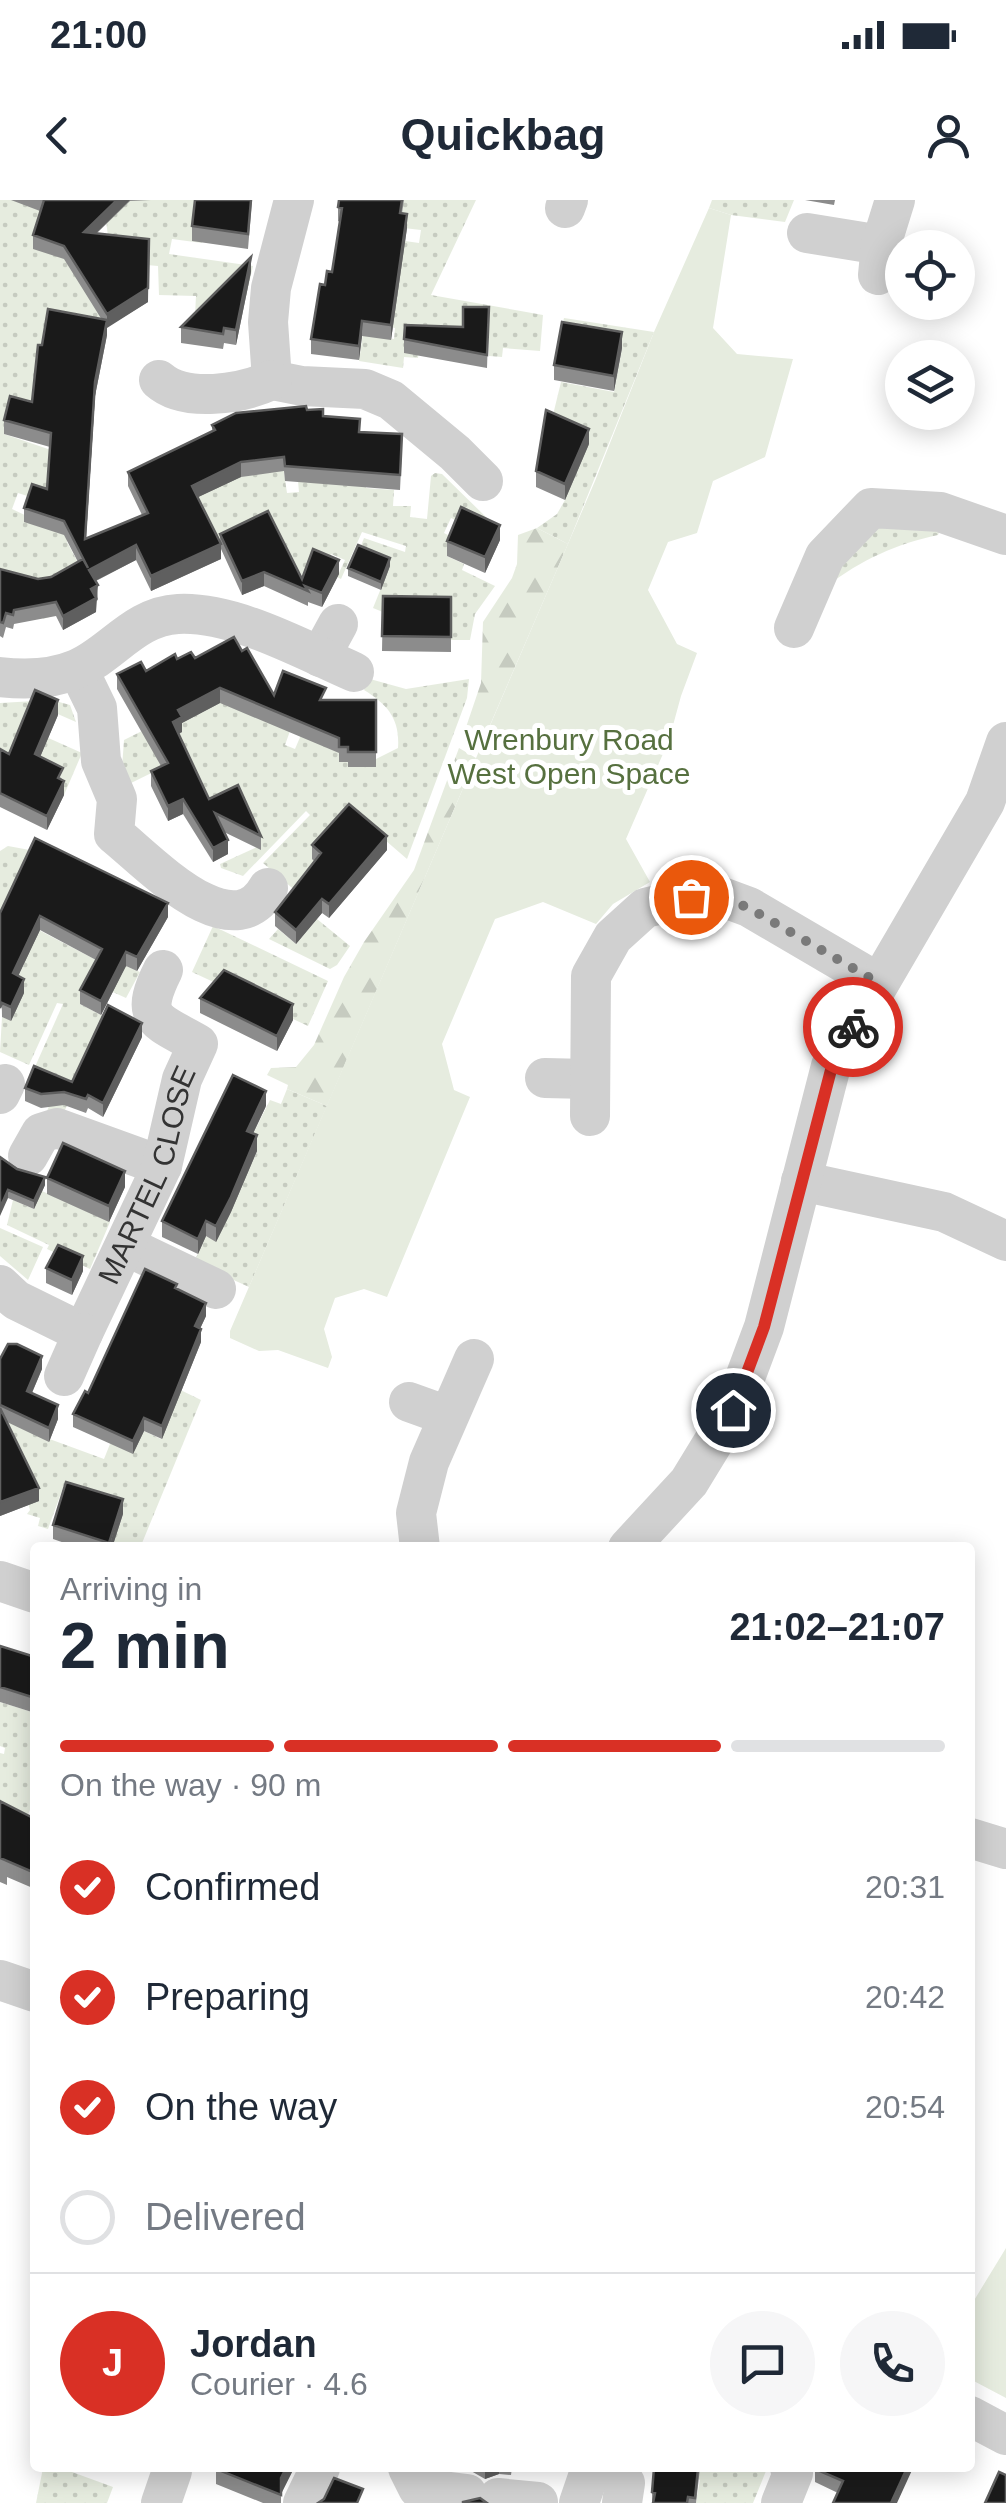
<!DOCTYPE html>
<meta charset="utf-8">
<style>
body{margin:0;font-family:Arial,sans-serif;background:#f6f6f7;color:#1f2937;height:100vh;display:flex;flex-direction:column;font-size:38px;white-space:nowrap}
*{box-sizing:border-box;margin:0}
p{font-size:32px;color:#747a83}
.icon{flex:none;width:55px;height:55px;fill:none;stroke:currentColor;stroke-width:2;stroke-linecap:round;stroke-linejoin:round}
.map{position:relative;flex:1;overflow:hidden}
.side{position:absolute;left:30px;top:1342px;width:945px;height:930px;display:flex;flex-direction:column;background:#fff;border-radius:10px;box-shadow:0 5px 25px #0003}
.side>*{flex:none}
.fabs{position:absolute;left:885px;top:30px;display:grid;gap:20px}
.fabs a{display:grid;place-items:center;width:90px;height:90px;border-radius:50%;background:#fff;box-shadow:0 5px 25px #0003;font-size:50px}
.pin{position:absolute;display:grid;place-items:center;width:85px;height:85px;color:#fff;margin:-42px;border:5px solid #fff;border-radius:50%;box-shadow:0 2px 10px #0007}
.courier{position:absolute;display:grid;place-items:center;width:100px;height:100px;margin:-50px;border:8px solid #d93025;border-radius:50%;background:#fff;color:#222;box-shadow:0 2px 12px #0007}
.summary em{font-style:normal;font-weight:700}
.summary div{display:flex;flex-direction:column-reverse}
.summary{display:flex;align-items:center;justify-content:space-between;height:170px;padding:0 30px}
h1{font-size:65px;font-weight:700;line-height:75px}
.bar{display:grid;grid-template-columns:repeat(4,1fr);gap:15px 10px;align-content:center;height:120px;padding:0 30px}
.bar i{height:12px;border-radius:8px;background:#e0e1e3}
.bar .current{background:#d93025}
.bar p{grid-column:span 4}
.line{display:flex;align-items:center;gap:25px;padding:0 30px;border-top:2px solid #e0e1e3}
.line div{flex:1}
.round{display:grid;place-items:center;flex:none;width:105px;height:105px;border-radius:52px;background:#f6f6f7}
ol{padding:0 30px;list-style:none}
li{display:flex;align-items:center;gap:30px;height:110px}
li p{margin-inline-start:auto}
li .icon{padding:10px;border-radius:50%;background:#d93025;color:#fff;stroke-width:4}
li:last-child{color:#747a83}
li i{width:55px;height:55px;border:5px solid #e0e1e3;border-radius:50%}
.status{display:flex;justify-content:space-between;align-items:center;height:70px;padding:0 50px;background:#fff;direction:ltr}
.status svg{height:28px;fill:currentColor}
header{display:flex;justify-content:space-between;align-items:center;height:130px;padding:0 30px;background:#fff;font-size:45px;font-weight:700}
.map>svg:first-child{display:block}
.grass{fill:url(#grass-dots)}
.forest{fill:url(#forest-firs)}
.park{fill:#e6ecdf}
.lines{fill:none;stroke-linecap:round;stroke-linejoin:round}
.minor{stroke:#d0d0d0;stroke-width:40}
.wall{fill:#8c8c8c}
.shaded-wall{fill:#5f5f5f}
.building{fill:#1a1a1a;stroke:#5f5f5f;stroke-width:2.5}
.done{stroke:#7a7a7a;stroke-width:10;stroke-dasharray:0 18}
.route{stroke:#d93025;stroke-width:12}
.labels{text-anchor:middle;stroke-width:10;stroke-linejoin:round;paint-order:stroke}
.park-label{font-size:30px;fill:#56703f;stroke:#fff}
.street-label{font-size:30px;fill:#333;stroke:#fff}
</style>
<div class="status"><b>21:00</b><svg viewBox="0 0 49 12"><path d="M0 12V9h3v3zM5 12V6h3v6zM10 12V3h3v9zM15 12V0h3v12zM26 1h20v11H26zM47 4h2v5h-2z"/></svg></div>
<header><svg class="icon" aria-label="back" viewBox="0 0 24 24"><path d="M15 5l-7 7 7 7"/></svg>Quickbag<svg class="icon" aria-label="person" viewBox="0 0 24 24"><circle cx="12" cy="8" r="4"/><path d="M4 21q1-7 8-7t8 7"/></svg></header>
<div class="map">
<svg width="1006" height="2303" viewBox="0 0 1006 2303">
<defs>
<pattern id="grass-dots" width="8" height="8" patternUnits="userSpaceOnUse" patternTransform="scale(2.5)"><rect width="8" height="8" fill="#e6ecdf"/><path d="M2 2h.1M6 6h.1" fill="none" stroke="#c6cbc0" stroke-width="1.8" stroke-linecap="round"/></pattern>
<pattern id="forest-firs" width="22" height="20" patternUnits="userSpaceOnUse" patternTransform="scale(2.5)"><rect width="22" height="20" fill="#e6ecdf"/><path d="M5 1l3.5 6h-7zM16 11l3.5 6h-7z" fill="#c6cbc0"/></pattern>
</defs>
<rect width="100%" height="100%" fill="#fff"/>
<path class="grass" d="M0,0H41L86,41L108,37L105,11L130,0H199L206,17L202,43L172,39L169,54L253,66L246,97L241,91L195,115L196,96L159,95L158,66L147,65L107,128V135L48,124L66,184L4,234L51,250L46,302L18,293L12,309L69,336L67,342L92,389L56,415L43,419L38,394L0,383Z
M385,0H476L431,95L543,115L540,151L503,148L502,157L489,156V121H463L462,152L419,149L418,158L404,157L403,168L359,161L363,133L394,139L395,128L363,121L405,41L419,43L421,30L395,27Z
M712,0H794L785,22L731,15L709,8Z
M564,118L654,132L568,344L537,328L557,314L565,300L552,219L561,182L614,192L622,148L561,131Z
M224,262L283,266L287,293L299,292L297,270L367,262L366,288L394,290L393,306H411L410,317L427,319L431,276L435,273L442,274L489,320L474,329L451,318L444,333L454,338L447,356L464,364L462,370L495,386L475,414L470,440H451L373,408L390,366L358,353L364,338L405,352L406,346L362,332L341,379L337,377L345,360L331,354L324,368L300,382L302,375L282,366L242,333L214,346L193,299Z
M885,321L941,327L938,335C896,344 861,360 827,386L835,359Z
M370,479L406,489L469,479L467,498L407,659L363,621L298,693L263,663L310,615L306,611L243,676L221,668L220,664L259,646L209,614L182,558L129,584L122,568L124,540L148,528L168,506L205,493L290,531L285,545L295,549L301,535L339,548V562H348V567L376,559L398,548C400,519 388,505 364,490Z
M52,500L70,505L76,522L35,504L26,528L82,553L64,595L0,564V503Z
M8,646L35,651L31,726L102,763L126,766L140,772L126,798L91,782L80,804L109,819L62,916L47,911L56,889L30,878L63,804L57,803L29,865L0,852L2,817L11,820L13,787L24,764L0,753V651Z
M317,719L350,746L337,765L330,769L269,739L278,729L296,744Z
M213,726L328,781L308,826L192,772Z
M287,889L327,906L249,1087L194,1062L206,1036L216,1041L230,1012L243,958L252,962L257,952L247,946L270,900L281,904Z
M42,991L110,1022L90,1069L47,1049L49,1045L7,1025L13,1000L34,1009Z
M0,1028L43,1047L28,1080L0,1056Z
M156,1178L201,1200L140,1348L112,1347L123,1314L82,1290L64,1285L48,1329L38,1326L40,1318L27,1314L30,1310L0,1208L25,1230L104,1259L110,1244L144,1231L161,1239Z
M0,1502L35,1513V1598L0,1681V1553L4,1554L5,1548L0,1546Z
M43,2268H61L113,2287L107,2303H36Z
M681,2268H760L766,2271L753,2303H696L700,2280L680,2270Z"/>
<path class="forest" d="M537,328L568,344L481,546L463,536L481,483L483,422L512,378L517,364L518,335Z
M459,548L476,558L327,906L287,889L288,885L267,875L271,868L296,867L314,845L344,777L364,742L414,670Z"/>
<path class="park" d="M709,8L731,15L713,128L737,154L793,159L765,257L713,281L697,333L668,342L648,390L677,444L697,453L681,496L669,540L626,639L650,682L613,704L596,724L543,702L495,719L442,844L454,890L470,897L387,1097L364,1089L335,1098L324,1129L332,1157L328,1168L278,1150L259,1151L230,1138V1131L595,281L654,132Z
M1006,2048V2198L970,2179V2107Z"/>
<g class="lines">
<g class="minor">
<path d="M294,0L271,88L268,122L272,180L302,186L365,189L391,200L455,253L483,281"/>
<path d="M565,8L568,0"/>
<path d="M807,33L881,45"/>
<path d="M878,75L881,45L895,0"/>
<path d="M159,180C185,203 242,194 272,180"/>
<path d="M794,428L825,356L871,308L940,312L1006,335"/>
<path d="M320,457L338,424"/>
<path d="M78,469L97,508L101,561L117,599L114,634C148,661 232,752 268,688"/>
<path d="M0,477C25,480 53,479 77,469C112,454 135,416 178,414C234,411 303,450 354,472"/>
<path d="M545,878L588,879"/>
<path d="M0,894L5,884"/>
<path d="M590,916L591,776L613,737L645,708L691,697H722L749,707L877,782"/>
<path d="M28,956L41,933L57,928L162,966"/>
<path d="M801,981L944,1012L1006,1041"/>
<path d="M126,1046L216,1089"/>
<path id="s1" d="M0,1085L16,1100L83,1133L162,966L182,879L198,844C156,820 138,820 163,770"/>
<path d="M64,1176L83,1133"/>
<path d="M409,1202L448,1216"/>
<path d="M420,1348L416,1313L429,1262L474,1159"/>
<path d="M628,1348L689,1282L733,1210L764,1127L831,866L985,602L1006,542"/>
<path d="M0,1381L35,1393"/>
<path d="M970,1638L1006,1649"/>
<path d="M0,1780L35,1792"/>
<path d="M970,2216L1006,2235"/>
<path d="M408,2268L418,2288L467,2294"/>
<path d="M615,2268L625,2283L622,2303"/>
<path d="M498,2298L538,2302"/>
<path d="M161,2303L172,2271"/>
<path d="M303,2303L320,2268"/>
<path d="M579,2303L591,2268"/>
<path d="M781,2303L793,2273L790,2268"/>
</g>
</g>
<path class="wall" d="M11,0H151L130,1L97,33L148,102L107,127V135L95,196L86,338L142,315L128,286V272L212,231V225L307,210L402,248L400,290L285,281L284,271L241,277L198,297L220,344V334L302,379L339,374L322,407L308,402V406L264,386L242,395L221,349V359L151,391L136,360L96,381L98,400L96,401V412L63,430L56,416L14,424L13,429L6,427L3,438L0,436V369L38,379L51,377L78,362L64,335L24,322V308L47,289L50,247L4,234V220L32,202L42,145L102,120L64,59L33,49V35L40,11Z
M252,0L248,49L192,41V26Z
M404,0L402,13L407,28L391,140L362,136L359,160L311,154V139L325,85L332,72L340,22L338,21V7Z
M805,0H835L834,5Z
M251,72L236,145L224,143L223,149L181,143V127Z
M489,107L487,168L404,153V139L463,127Z
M622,148L614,191L554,180V165Z
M589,244L565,300L536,287V271Z
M500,340L485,373L447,356V341Z
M390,366L381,390L348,376V368Z
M383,396L451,397V452L382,451Z
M242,451L274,495L326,500H376V567H348V562H339V553L220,503L182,523V532L179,534L209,599L261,636V650L224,632L228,654L213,662L183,614L168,621L151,586V571L161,566L117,489V474L146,471L177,459Z
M58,515L40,557L63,580L64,595L47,630L0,607V549L9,554Z
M312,645L387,650L329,718L322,713L296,744L275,726V712L314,661L312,659Z
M0,713L168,717L137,771L126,766L101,815L80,804V790L96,760L40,730L18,776L24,793L11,821L2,817Z
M200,798L293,820L277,851L200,813Z
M142,837L103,917L88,908L86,913L64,905L41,908L25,901V888L72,882Z
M266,906L253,934L257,951L231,1012L216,1042L206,1036L198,1054L162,1037V1021Z
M0,957L45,985L34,1009L8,998Z
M47,978L125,987L109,1022L47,994Z
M46,1068L83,1071L72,1095L46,1083Z
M177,1089L206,1116L200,1129L201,1142L162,1239L144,1231L133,1254L73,1227V1214L88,1193Z
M0,1159L42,1169L32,1193L58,1219L49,1242L7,1222L39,1301L0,1316Z
M123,1314L112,1348H79L53,1339V1325Z
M0,1446L35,1457V1513L0,1502Z
M0,1601L35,1619V1689L7,1677V1685L0,1682Z
M207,2268H293V2270L281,2294V2303H263L216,2284V2271Z
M456,2268H512L511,2275L499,2274L485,2279L471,2271Z
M700,2268L696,2303H652V2292Z
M815,2268H913L838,2293L815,2282Z"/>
<path class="shaded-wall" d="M117,0H130L84,45V32Z
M407,14V28L391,140V125Z
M149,39L148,102L107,128V114Z
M251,57V72L236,145V130Z
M107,120V135L95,196L85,353L95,182Z
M362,121V136L359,160V146Z
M622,132V148L614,191V176Z
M589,229V244L565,300V284Z
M241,262V277L192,300V286Z
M500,325V340L485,373V357Z
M221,344V359L151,391V376Z
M136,345V360L89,384V370Z
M390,358V366L381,390V382Z
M339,360V374L322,407V393Z
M264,372V386L242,395V381Z
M98,385L96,412L63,430V416L91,389Z
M220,488V503L182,523V532L173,536V522L178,510Z
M58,500V515L35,569V554Z
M64,581V595L47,630V616Z
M183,599V614L168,621V606Z
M387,636V650L329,718V704Z
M228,640V654L213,662V648Z
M322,699V713L296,744V730Z
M168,703V717L137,771V757Z
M40,716V730L13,787V773Z
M126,752V766L101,815V801Z
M24,779V793L11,821V807Z
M293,804V820L277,851V836Z
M142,823V837L103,917V903Z
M266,891V906L247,946V931Z
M257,935V951L231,1012L216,1042V1026Z
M125,971V987L109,1022V1006Z
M45,977V985L34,1009V1001Z
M8,990V998L0,1016V1008Z
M206,1021V1036L198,1054V1039Z
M83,1056V1071L72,1095V1080Z
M206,1103V1116L195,1139V1126Z
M201,1129V1142L162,1239V1226Z
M42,1156V1169L27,1204V1191Z
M58,1205V1219L49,1242V1228Z
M144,1218V1231L133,1254V1241Z
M39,1288V1301L0,1316V1302Z
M123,1299V1314L112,1348H109Z
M286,2268H293V2270L281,2294V2278Z
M485,2268H499V2274L485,2279Z
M907,2268H913L897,2303H891Z"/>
<path class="building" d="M44,0H117L84,32L149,39L148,88L107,114L64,46L33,35Z
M195,0H251L248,34L192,26Z
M339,0H402L400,13L407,14L391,125L362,121L359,146L311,139L320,84L325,85L327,71L332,72L342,8L338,7Z
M251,57L236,130L224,128L223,134L181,127Z
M463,107H489L487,155L404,139L405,125L463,127Z
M48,109L107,120L95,182L85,339L148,313L128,272L215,230L212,225L236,213L306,206L307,210L323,209V216L360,219L359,232L402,234L400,275L285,266L284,257L241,262L192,286L221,344L151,376L136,345L89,370L98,385L91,389L96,398L63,416L56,402L14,410L13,415L6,413L3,423L0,422V369L38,379L51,377L83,359L88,368L64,321L24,308L32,284L47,289L51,233L4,220L10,196L32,202L38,145H42Z
M562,122L622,132L614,176L554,165Z
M546,210L589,229L565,284L536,271Z
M461,307L500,325L485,357L447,341Z
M268,311L302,379L313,349L339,360L322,393L305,386L308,391L264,372L242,381L220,334Z
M358,345L390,358L381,382L348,368Z
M383,396L451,397V437L382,436Z
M234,437L242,451L247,448L274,495L283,471L326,488L320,500H376V552H348V547H339V538L220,488L178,510L182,517L173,522L209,599L238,585L261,636L215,613L228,640L213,648L183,599L168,606L151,571L168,563L117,474L141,462L146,471L175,454L177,459L191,452L195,458Z
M35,490L58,500L35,554L63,568L58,578L64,581L47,616L0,593V549L9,554Z
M349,604L387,636L329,704L322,699L296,730L275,712L321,653L312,645Z
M35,638L168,703L137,757L126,752L101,801L80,790L102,749L40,716L13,773L24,779L11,807L2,803L0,808V713Z
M224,770L293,804L277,836L200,798Z
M108,805L142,823L103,903L88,895L86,899L64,892L41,894L25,888L34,866L72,882Z
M233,875L266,891L247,931L257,935L231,997L216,1026L206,1021L198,1039L162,1021Z
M63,943L125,971L109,1006L47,978Z
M0,957L17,969L45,977L34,1001L8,990L0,1008Z
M58,1045L83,1056L72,1080L46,1068Z
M145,1069L177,1084L175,1088L206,1103L195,1126L201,1129L162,1226L144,1218L133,1241L73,1214L85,1191L88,1193Z
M8,1144H17L42,1156L27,1191L58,1205L49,1228L0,1205V1159Z
M0,1208L39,1288L0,1302Z
M66,1282L123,1299L109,1343L53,1325Z
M0,1446L35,1457V1498L0,1487Z
M0,1601L35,1619V1673L0,1658Z
M216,2268H286L281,2278V2295L216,2269Z
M654,2268H698L695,2298L688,2297L687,2303H653L655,2293L652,2292Z
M815,2268H907L891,2303H833L843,2281L815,2269Z
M999,2272L1006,2275V2303H985Z
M334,2278L363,2289L357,2303H318L324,2299Z
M480,2298L487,2303H463V2302Z"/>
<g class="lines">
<path class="done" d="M691,697H722L749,708L877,782L853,827"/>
<path class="route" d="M733,1210L764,1127L832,866L853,827"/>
</g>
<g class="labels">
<g class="park-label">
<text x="569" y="550">Wrenbury Road<tspan x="569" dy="34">West Open Space</tspan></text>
</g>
<g class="street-label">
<text dy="10" stroke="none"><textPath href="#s1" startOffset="268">MARTEL CLOSE</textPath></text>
</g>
</g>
</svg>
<div class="fabs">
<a><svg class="icon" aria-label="locate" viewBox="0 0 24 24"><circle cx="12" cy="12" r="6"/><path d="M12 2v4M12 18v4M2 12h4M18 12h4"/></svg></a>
<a><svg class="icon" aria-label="layers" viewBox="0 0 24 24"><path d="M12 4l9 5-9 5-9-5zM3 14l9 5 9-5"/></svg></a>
</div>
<div class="pin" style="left:691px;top:697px;background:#ea580c"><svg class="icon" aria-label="bag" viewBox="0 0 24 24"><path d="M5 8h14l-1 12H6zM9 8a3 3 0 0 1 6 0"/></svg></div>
<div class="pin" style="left:733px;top:1210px;background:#1f2937"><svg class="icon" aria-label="home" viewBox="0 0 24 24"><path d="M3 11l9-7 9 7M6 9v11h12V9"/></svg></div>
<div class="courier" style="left:853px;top:827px"><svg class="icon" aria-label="bike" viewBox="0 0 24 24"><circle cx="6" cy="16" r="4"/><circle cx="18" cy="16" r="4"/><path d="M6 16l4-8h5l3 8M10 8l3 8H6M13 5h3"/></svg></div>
<section class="side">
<div class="summary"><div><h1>2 min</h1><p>Arriving in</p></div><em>21:02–21:07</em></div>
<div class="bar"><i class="current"></i><i class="current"></i><i class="current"></i><i></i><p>On the way · 90 m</p></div>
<ol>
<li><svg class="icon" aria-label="check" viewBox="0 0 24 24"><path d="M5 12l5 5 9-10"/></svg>Confirmed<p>20:31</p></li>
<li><svg class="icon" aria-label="check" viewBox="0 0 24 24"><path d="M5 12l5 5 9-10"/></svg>Preparing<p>20:42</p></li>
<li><svg class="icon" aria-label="check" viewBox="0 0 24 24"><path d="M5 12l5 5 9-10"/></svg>On the way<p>20:54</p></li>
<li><i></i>Delivered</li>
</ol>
<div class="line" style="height:180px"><b class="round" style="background:#d93025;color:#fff">J</b><div><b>Jordan</b><p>Courier · 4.6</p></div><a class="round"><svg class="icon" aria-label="chat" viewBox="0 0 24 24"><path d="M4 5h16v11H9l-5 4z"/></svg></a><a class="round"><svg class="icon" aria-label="phone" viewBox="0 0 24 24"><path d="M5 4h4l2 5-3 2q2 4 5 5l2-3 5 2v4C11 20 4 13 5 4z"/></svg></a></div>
</section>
</div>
